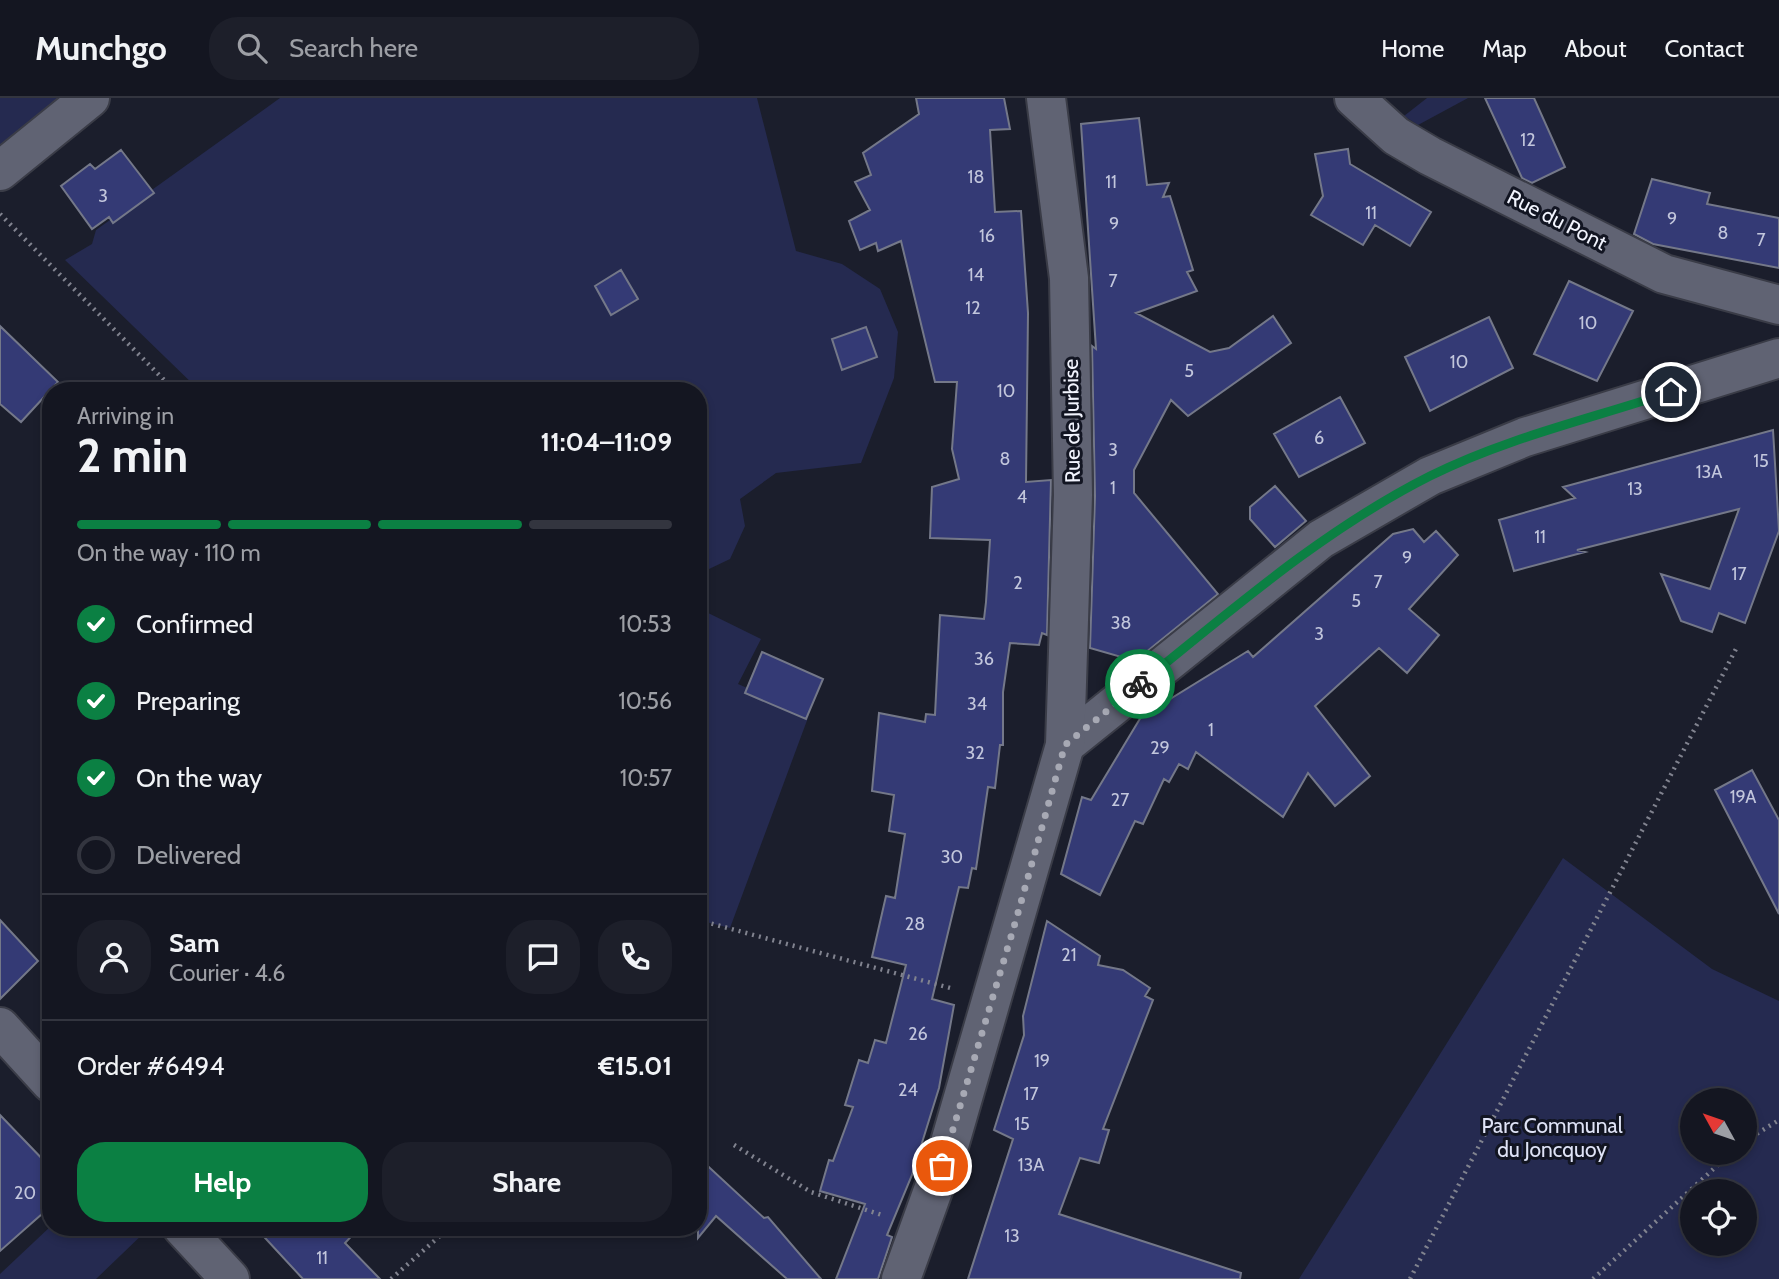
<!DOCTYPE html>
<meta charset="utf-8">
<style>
body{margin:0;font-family:Cabin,sans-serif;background:#1d1f2a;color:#f1f3f6;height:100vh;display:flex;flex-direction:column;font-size:26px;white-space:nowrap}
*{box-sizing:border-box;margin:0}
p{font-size:23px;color:#9d9fa5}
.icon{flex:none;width:38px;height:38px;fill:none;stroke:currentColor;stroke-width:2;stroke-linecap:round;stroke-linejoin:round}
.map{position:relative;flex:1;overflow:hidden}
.sheet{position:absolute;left:42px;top:284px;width:665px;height:854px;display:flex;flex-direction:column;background:#141621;border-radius:28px;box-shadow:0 4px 10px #0003,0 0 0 2px #33353f}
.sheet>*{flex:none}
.needle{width:46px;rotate:310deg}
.tools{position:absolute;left:1680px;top:990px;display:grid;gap:14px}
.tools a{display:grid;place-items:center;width:77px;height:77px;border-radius:50%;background:#141621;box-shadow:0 4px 10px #0003,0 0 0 2px #33353f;font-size:35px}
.pin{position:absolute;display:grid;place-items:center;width:60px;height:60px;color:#fff;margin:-30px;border:4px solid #fff;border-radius:50%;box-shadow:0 2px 7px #0007}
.courier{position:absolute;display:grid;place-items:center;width:70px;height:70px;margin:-35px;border:5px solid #0b8043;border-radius:50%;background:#fff;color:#222;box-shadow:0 2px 9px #0007}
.headline em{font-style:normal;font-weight:700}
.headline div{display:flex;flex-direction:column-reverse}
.headline{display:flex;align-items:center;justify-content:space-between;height:119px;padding:0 35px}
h1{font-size:46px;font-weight:700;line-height:52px}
.bar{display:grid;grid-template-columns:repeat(4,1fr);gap:10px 7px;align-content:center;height:84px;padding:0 35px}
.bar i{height:9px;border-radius:5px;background:#33353f}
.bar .selected{background:#0b8043}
.bar p{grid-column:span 4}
.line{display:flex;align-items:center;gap:18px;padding:0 35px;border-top:2px solid #33353f}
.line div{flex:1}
.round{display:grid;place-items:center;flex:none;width:74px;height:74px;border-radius:28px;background:#1d1f2a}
ol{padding:0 35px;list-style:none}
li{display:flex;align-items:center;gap:21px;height:77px}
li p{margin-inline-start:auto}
li .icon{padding:7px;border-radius:50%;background:#0b8043;color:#fff;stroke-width:4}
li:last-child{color:#9d9fa5}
li i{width:38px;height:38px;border:4px solid #33353f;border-radius:50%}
.button{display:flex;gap:14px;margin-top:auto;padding:14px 35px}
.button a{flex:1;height:80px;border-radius:28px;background:#0b8043;color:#fff;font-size:28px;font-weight:700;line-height:80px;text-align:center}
.button a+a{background:#1d1f2a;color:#f1f3f6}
header{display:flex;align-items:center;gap:42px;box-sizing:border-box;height:98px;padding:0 35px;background:#141621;border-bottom:2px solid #33353f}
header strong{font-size:33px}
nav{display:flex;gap:38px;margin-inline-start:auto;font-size:24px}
.search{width:490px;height:63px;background:#1d1f2a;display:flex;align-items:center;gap:18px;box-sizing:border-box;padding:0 24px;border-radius:28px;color:#9d9fa5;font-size:26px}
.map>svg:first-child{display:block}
.green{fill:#252a50;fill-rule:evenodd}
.building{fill:#343a75;stroke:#747889;stroke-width:2}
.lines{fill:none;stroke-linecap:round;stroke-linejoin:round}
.street-casing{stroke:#3a3c47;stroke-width:42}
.secondary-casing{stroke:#3a3c47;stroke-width:42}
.path{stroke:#81838f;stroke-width:4.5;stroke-dasharray:2 5;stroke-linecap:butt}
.street{stroke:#606373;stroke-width:38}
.secondary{stroke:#606373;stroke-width:38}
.done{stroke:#a7a9b4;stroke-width:7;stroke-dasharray:0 12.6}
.route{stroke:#0b8043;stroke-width:9}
.labels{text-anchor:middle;stroke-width:6;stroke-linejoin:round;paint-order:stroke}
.number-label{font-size:18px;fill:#c2c6dc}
.street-label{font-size:21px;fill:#f2f4fe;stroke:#121522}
.park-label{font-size:21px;fill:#dfe3f6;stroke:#121522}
</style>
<header>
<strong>Munchgo</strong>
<div class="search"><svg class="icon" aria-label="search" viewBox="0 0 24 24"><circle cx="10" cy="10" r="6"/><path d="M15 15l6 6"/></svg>Search here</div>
<nav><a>Home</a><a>Map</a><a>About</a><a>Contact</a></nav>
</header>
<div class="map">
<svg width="1779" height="1181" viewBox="0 0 1779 1181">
<rect width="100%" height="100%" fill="#1b1e2c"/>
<path class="green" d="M0,0H90L0,73Z
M280,0H757L796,153L842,166L880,191L898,234L894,280L861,365L776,375L740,401L745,428L730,461L709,471L698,463V292H199L65,162L92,146L96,132Z
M1427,0H1468L1418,27L1404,18Z
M698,510L761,541L738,586L809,617L730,830L698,822Z
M1563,760L1712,871L1779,903V1181H1299ZM1692,1003H1745V1055H1692ZM1692,1094H1745V1146H1692Z
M51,1128L144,1129L147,1132L96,1181H0V1176Z"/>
<path class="building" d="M916,0H1004L1010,31L990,32L995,114L1021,113L1028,215L1026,384L1051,382L1047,537L1042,535L1039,547L1010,545L1003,594V647H1000L995,690L988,689L976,771L972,770L968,790L959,789L932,901L954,907L939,990L912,1077L887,1137L892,1139L878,1181H836L865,1106L820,1093L829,1062L833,1063L853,1009L845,1007L859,962L868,965L875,942L886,945L906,867L872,859L886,798L895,800L905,736L889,733L894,697L872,693L879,615L925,624L926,616L935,617L940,517L984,521L986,504L990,442L930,440L932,389L959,381L952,351L957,284H935L901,143L878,153L876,145L860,152L849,123L870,112L855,84L871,77L863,55L919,16Z
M1485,0H1534L1565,69L1532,85L1522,80Z
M1139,20L1147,87L1169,85L1163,99L1170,98L1193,172L1187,174L1197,193L1136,215L1210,254L1229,250L1273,218L1291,245L1188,318L1171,302L1134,372V395L1218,496L1135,563L1090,550L1095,398L1092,248L1096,251L1081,26Z
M1348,51L1350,66L1431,114L1410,148L1375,127L1363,147L1311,117L1323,98L1315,56Z
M121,52L154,95L113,125L109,119L92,131L61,88L90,66L95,71Z
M1652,81L1710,95L1707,106L1779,120V170L1653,146L1634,136Z
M621,172L638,201L611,217L595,188Z
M1569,183L1633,213L1597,283L1534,256Z
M1489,219L1513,270L1430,313L1405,259Z
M0,228L58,284L21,324L0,306Z
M866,229L877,259L842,272L832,241Z
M1340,299L1365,345L1299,379L1274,336Z
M1773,332L1779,433L1745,525L1719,515L1712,534L1681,523L1661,476L1710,491L1739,411L1577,452L1585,454L1514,473L1499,422L1575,400L1563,389Z
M1275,388L1306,423L1275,449L1250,421V409Z
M1413,431L1424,444L1436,433L1458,457L1409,511L1439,537L1407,575L1379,550L1315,608L1370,678L1335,708L1308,675L1283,719L1196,654L1188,671L1179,666L1169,684L1164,681L1143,726L1135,723L1100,797L1061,776L1082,699L1091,702L1141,619L1248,553L1253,559L1393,436Z
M762,554L823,581L806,621L745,595Z
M1752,672L1779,722V816L1715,692Z
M0,822L38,863L0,901Z
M1047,823L1100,858L1098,867L1123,872L1150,890L1145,898L1153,902L1103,1031L1109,1032L1099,1065L1080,1060L1059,1116L1241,1175L1240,1181H968L1013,1041L994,1032L1024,937L1023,918Z
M0,1017L51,1070V1108L0,1153Z
M698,1059L764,1120L768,1119L821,1181H787L716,1118L698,1140Z
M255,1129H360L345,1145L380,1181H303Z"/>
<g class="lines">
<defs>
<path id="street" d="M1354,0L1396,38L1430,58L1664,176L1779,207
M0,73L90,0
M1065,647L1321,441L1430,378L1525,339L1779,260
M0,929L51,985
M182,1129L230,1181"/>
<path id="secondary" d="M901,1181L949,1048L1065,647L1073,397L1069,180L1046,0"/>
</defs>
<use href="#street" class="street-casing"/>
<use href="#secondary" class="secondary-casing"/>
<path class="path" d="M0,116L174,292
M698,822L954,891
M1745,1043L1779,1022
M734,1047L811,1094L885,1118
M391,1181L450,1129
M1410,1181L1737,549
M1593,1181L1731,1055"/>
<use href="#street" class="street"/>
<use href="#secondary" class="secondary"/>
</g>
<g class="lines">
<path class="done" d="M942,1068L1016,822L1065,647L1140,586"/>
<path class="route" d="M1140,586C1233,511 1323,432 1430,378C1506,340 1590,321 1671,294"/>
</g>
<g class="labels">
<g class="number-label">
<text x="1528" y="48">12</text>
<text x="976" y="85">18</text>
<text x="1111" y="90">11</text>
<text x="103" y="104">3</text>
<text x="1371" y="121">11</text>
<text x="1672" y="127">9</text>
<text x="1114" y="132">9</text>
<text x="1723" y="141">8</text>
<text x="987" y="144">16</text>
<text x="1761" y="148">7</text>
<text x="976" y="183">14</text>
<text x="1113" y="189">7</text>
<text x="973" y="216">12</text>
<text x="1588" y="231">10</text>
<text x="1459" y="270">10</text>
<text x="1189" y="279">5</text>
<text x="1006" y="299">10</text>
<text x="1319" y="346">6</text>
<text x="1113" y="358">3</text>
<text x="1005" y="367">8</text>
<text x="1761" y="369">15</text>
<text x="1709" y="380">13A</text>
<text x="1113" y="396">1</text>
<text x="1635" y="397">13</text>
<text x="1022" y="405">4</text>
<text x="1540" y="445">11</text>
<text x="1407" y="466">9</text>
<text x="1739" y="482">17</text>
<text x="1378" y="490">7</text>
<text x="1018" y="491">2</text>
<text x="1356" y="509">5</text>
<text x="1121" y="531">38</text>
<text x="1319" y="542">3</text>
<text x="984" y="567">36</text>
<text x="977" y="612">34</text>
<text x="1211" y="638">1</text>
<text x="1160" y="656">29</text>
<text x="975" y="661">32</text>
<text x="1743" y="705">19A</text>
<text x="1120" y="708">27</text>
<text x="952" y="765">30</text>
<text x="915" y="832">28</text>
<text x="1069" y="863">21</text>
<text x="918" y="942">26</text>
<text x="1042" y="969">19</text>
<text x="908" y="998">24</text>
<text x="1031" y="1002">17</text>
<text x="1022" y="1032">15</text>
<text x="1031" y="1073">13A</text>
<text x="25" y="1101">20</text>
<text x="1012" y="1144">13</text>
<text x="322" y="1166">11</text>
</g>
<g class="street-label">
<text transform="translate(1557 122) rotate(27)" y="7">Rue du Pont</text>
<text transform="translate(1072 323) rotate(-91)" y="7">Rue de Jurbise</text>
</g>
<g class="park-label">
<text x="1552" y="1035">Parc Communal<tspan x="1552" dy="24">du Joncquoy</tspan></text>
</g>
</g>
</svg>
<div class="tools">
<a><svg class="needle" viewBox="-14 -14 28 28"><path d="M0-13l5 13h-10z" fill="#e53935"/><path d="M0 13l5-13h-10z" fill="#9d9fa5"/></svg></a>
<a><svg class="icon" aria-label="locate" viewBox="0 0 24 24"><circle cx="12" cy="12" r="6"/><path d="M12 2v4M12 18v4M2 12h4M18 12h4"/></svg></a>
</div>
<div class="pin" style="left:942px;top:1068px;background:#ea580c"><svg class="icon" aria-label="bag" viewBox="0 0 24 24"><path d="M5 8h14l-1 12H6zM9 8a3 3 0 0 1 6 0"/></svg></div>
<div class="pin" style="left:1671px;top:294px;background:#1f2937"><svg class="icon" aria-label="home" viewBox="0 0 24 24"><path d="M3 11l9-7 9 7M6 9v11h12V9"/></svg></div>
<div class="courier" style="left:1140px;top:586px"><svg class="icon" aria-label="bike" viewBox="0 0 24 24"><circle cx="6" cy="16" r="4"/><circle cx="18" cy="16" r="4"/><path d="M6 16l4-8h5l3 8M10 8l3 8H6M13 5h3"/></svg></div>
<section class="sheet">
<div class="headline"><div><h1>2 min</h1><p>Arriving in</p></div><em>11:04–11:09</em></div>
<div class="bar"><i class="selected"></i><i class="selected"></i><i class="selected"></i><i></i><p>On the way · 110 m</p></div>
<ol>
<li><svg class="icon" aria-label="check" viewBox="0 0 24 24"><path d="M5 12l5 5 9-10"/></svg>Confirmed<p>10:53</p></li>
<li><svg class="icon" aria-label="check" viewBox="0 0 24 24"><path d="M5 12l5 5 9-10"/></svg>Preparing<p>10:56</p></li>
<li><svg class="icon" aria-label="check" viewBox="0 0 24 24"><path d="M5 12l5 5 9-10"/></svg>On the way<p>10:57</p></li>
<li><i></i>Delivered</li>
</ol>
<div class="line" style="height:126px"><a class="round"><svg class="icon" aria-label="person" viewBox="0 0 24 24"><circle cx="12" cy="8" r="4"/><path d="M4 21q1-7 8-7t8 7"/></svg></a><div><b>Sam</b><p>Courier · 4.6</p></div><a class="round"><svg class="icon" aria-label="chat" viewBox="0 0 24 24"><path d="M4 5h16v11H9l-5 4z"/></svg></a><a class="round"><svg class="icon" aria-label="phone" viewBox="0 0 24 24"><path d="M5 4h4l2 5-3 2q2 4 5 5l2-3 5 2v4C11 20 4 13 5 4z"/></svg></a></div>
<div class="line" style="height:91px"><div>Order #6494</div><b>€15.01</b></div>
<div class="button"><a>Help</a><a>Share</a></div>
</section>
</div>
